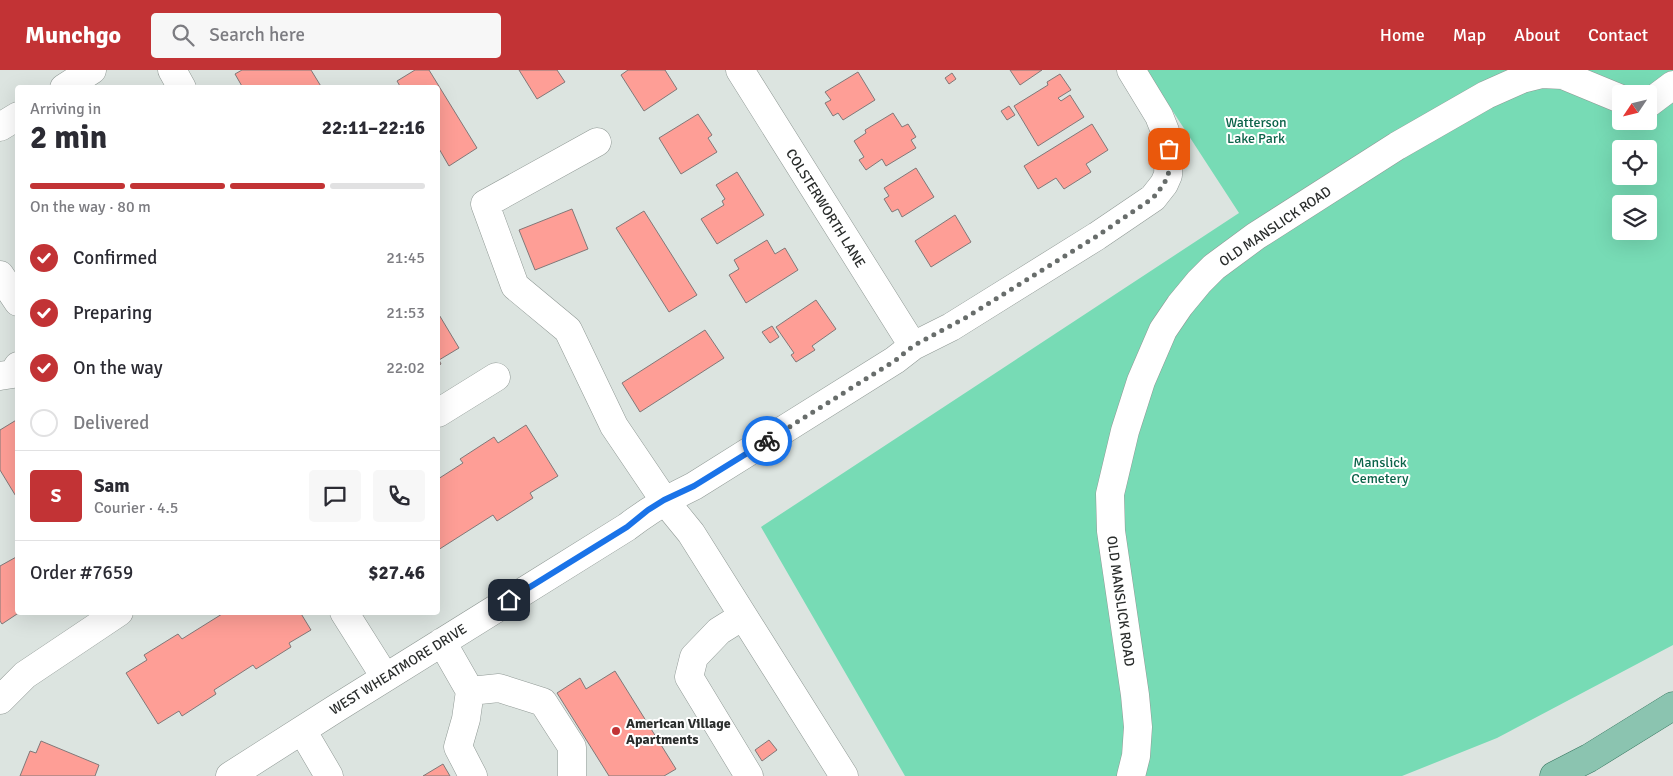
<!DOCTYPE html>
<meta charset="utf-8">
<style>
body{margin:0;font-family:Signika,sans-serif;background:#f7f7f7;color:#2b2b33;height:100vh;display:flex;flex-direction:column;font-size:19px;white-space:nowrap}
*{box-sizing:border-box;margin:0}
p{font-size:16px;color:#7c7c81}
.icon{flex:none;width:28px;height:28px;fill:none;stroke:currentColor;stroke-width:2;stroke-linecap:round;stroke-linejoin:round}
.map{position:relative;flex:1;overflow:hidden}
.panel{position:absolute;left:15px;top:15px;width:425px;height:530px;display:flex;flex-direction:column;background:#fff;border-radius:5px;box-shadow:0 5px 20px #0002}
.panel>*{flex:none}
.needle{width:32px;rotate:235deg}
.controls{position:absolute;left:1612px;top:15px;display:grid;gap:10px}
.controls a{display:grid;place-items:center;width:45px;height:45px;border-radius:5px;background:#fff;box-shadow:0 5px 20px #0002;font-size:25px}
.pin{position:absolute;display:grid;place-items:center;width:42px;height:42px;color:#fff;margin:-21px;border-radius:10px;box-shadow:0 2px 8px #0006}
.courier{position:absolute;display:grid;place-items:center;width:50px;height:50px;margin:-25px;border:4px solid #1a73e8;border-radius:50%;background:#fff;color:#222;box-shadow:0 1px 6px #0007}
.summary em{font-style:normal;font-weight:700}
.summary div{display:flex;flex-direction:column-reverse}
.summary{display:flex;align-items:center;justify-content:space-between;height:85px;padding:0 15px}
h1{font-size:32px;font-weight:700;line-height:38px}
.bar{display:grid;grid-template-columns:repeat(4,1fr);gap:8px 5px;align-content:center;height:60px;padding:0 15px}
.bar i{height:6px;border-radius:4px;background:#e1e1e2}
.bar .on{background:#c23335}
.bar p{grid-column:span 4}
.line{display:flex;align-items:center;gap:12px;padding:0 15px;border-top:1px solid #e1e1e2}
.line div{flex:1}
.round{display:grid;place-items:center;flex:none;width:52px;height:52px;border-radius:5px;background:#f7f7f7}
ol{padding:0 15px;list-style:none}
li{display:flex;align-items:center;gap:15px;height:55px}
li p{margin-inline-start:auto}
li .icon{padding:5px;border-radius:50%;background:#c23335;color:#fff;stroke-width:4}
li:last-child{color:#7c7c81}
li i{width:28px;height:28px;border:2px solid #e1e1e2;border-radius:50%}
header{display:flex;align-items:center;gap:30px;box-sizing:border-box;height:70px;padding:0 25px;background:#c23335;color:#fff}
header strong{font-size:24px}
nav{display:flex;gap:28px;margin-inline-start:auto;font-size:18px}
.search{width:350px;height:45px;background:#f7f7f7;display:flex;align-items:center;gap:12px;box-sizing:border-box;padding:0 18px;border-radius:5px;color:#7c7c81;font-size:19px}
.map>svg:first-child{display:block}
.green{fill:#77dbb5;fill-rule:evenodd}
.building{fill:#fe9e96;stroke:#817878}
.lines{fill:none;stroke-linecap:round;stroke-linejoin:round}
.minor-casing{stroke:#909995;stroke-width:29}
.major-casing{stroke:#37755f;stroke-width:29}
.minor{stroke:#fff;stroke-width:28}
.major{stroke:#8bc4b0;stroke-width:28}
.done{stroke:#686d6b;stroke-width:5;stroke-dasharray:0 9}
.route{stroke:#1a73e8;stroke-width:6}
.poi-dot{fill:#c23335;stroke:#fff;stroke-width:2}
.labels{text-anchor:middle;stroke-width:4;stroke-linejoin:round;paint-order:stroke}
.park-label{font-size:14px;fill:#0c644a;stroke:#fff}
.street-label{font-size:14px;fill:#2a2d2c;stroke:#fff}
.poi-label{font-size:14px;font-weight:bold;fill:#2a2d2c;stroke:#fff;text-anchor:start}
</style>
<header>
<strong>Munchgo</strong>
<div class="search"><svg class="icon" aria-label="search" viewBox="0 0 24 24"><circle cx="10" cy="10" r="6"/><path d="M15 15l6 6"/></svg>Search here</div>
<nav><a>Home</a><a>Map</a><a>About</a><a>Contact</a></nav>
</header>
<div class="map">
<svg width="1673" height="706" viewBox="0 0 1673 706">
<rect width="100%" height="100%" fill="#dce4e0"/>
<path class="green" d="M1146,0H1673V575L1497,668L1402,706H905L761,457L1239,143ZM1621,24H1649V51H1621ZM1621,79H1649V106H1621ZM1621,134H1649V161H1621Z"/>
<path class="building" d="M242,0H311L322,18H243L235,4Z
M415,0H429L477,78L449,96L438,77V18H401L397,11Z
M519,0H557L565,12L537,29Z
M628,0H665L677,19L644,41L621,5Z
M1010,0H1042L1020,15Z
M858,2L875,30L843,50L838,43L833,46L825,33L831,30L825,22Z
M952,3L956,9L949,14L945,8Z
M1060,4L1071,20L1058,28L1061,31L1070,25L1084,47L1038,76L1014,36L1048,15L1047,12Z
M1009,36L1015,45L1007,50L1001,41Z
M893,43L902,57L908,54L916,67L911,70L916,78L886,96L882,89L866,100L859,90L864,87L854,71L866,63L865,60Z
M698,44L712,65L708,68L717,82L681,104L659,68Z
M1092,54L1108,80L1086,94L1091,102L1064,119L1056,108L1038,119L1024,96Z
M916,98L934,127L902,147L898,139L892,142L884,129L889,126L884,118Z
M737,102L764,145L717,174L701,149L724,135L722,131L725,129L716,115Z
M572,139L588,179L535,200L519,160Z
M644,141L697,225L669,242L616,158Z
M955,145L971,172L931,197L915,171Z
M767,170L775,184L785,178L798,200L746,233L729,205L739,199L734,190Z
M816,230L836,259L812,276L815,280L796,292L791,285L794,283L776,257Z
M438,243L459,278L439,290L441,294L438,296Z
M772,256L779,267L770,273L762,262Z
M705,260L724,288L640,342L622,313Z
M18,349V428H17L0,400V360Z
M526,355L558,406L530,423L533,428L497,451L493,445L438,480V409L463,393L460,389L494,367L498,373Z
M18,486V542H20L2,554L0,551V496Z
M221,542H300L311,560L289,573L291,577L256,599L253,595L214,620L216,624L182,646L179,641L158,654L126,603L147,590L144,585L178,564L182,569L222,544Z
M615,601L676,699L664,706H609L557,623L580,608L586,619Z
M769,670L777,680L762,691L755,680Z
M41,671L99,695L95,706H20L30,681L36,683Z
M443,694L450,706H423Z"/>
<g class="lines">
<defs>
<path id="minor" d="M172,0L182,18
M740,0L913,276
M64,18L92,0
M1649,33L1673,15
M0,57L18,46
M597,72L485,134L515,216L568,260L614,356L664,430L691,463L844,706
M0,205L18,232
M0,306L13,304L18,296
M438,343L496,307
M344,542L385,607
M743,546L719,561L694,587L689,607L749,706
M442,572L470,621L466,649L458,677L473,706
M470,621L499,618L543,632L572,677V706
M0,630L25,605L119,542
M302,660L329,706
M230,706L335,639L627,457C649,440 669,428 694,416L895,290L913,276L951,257L1097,166L1153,128L1164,114L1168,105L1169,79L1165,61L1159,46L1131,0
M1131,706L1136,686L1138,657L1135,625L1111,461L1110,424L1125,361L1141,311L1163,260L1180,235L1199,212L1214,197L1256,166L1397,76L1486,25L1522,9L1542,4L1563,5L1621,29"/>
<path id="major" d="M1554,706L1589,688L1673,636"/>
</defs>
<use href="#minor" class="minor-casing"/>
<use href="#major" class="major-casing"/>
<use href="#minor" class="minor"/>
<use href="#major" class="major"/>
</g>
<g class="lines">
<path class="done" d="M767,371L896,290L913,276L967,247L1097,166L1153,128L1164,114L1168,105L1170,96L1169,79"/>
<path class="route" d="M509,530L627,457L648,440L664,430L694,416L767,371"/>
</g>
<circle class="poi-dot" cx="616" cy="661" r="5"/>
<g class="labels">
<g class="park-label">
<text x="1256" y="57">Watterson<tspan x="1256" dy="16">Lake Park</tspan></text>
<text x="1380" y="397">Manslick<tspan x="1380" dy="16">Cemetery</tspan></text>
</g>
<g class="street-label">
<text transform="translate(826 138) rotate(58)" y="5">COLSTERWORTH LANE</text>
<text transform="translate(1275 156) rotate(-34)" y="5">OLD MANSLICK ROAD</text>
<text transform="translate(1121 531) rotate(82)" y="5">OLD MANSLICK ROAD</text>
<text transform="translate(398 599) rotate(-32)" y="5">WEST WHEATMORE DRIVE</text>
</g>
<g class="poi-label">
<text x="626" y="658">American Village<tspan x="626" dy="16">Apartments</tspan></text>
</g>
</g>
</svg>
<div class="controls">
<a><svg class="needle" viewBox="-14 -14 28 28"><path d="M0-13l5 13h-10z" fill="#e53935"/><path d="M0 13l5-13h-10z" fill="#7c7c81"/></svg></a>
<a><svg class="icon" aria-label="locate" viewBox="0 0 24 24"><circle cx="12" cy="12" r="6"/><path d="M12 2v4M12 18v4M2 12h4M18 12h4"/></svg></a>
<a><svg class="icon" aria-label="layers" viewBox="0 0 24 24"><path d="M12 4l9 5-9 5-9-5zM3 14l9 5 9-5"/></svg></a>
</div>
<div class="pin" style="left:1169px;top:79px;background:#ea580c"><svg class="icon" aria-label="bag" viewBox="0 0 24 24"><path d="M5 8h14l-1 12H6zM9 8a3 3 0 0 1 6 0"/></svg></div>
<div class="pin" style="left:509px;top:530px;background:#1f2937"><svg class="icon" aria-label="home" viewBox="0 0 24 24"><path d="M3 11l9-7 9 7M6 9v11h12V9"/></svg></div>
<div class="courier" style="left:767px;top:371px"><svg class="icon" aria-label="bike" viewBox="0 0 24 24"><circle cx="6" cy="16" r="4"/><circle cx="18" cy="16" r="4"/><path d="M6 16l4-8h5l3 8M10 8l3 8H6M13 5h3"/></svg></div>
<section class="panel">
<div class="summary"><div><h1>2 min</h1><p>Arriving in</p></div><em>22:11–22:16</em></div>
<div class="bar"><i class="on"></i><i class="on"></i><i class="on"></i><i></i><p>On the way · 80 m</p></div>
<ol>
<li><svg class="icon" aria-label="check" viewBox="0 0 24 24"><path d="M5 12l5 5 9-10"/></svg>Confirmed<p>21:45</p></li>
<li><svg class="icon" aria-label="check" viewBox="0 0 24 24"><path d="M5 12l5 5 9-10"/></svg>Preparing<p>21:53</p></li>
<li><svg class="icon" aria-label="check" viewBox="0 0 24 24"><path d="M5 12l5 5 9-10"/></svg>On the way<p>22:02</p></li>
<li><i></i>Delivered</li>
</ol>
<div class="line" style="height:90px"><b class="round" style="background:#c23335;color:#fff">S</b><div><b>Sam</b><p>Courier · 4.5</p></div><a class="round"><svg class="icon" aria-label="chat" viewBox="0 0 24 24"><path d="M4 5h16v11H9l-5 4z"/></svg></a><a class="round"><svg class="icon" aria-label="phone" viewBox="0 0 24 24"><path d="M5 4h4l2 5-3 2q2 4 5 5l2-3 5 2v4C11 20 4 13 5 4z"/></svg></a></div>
<div class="line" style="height:65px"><div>Order #7659</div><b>$27.46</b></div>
</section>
</div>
